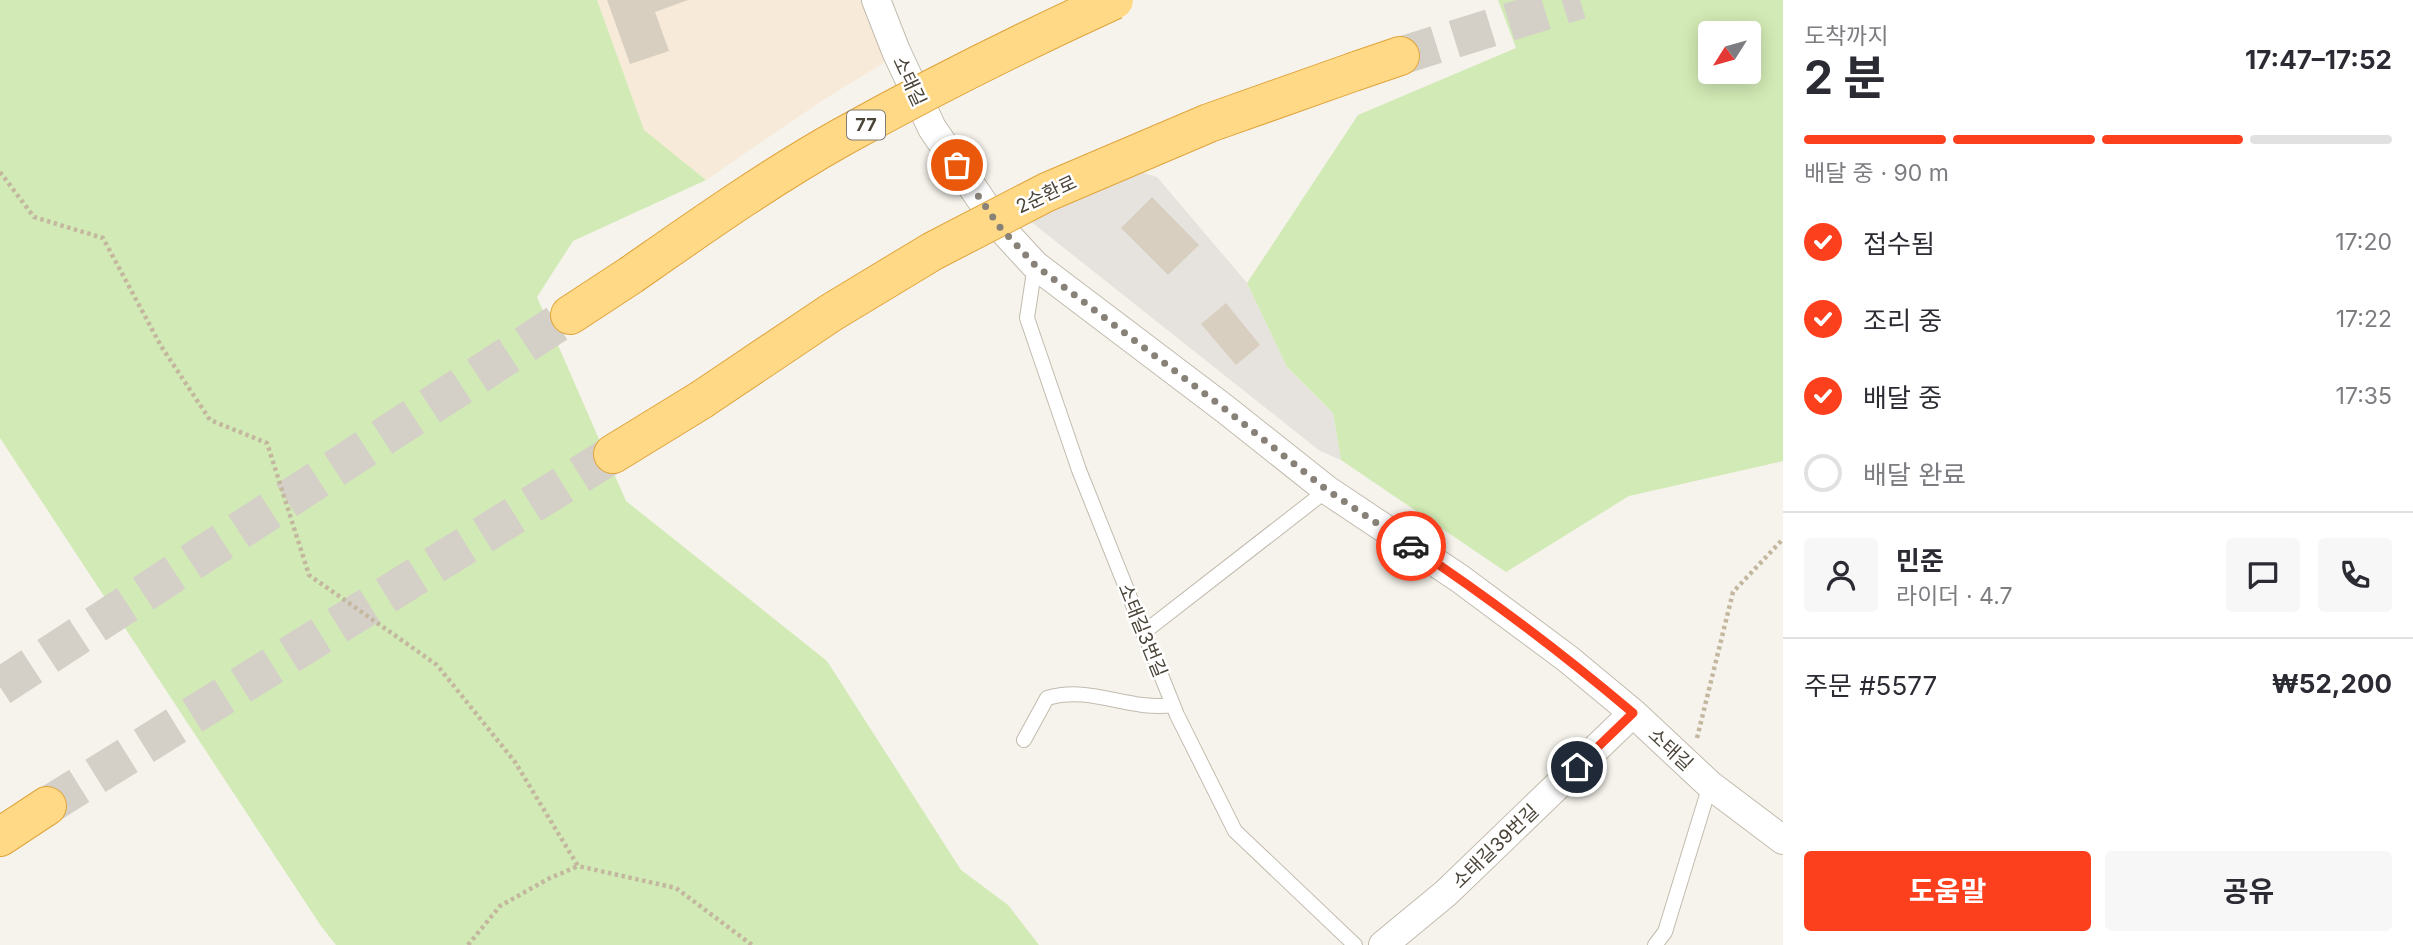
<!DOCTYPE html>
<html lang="ko">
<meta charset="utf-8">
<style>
body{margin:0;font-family:Inter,"Noto Sans KR",sans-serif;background:#f7f7f7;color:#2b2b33;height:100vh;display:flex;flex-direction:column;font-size:26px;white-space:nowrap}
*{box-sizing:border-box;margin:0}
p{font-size:23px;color:#7c7c81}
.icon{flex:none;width:38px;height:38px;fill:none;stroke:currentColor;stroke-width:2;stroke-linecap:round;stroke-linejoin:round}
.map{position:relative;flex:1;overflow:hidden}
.sheet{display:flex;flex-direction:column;background:#fff;width:630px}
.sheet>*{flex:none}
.needle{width:46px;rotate:233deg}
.fabs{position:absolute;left:1698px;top:21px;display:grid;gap:14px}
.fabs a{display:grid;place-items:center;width:63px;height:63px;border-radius:7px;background:#fff;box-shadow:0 4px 18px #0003;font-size:35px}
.pin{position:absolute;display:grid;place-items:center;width:60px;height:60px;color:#fff;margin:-30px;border:4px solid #fff;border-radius:50%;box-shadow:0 2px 7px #0007}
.courier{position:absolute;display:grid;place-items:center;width:70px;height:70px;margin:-35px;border:5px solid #fc3f1d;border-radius:50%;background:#fff;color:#222;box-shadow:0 2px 9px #0007}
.summary em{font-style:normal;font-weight:700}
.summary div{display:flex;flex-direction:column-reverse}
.summary{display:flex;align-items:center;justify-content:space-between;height:119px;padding:0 21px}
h1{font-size:46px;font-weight:700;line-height:52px}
.bar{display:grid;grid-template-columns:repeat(4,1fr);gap:10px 7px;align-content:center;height:84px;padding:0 21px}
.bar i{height:9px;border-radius:5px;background:#e1e1e2}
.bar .active{background:#fc3f1d}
.bar p{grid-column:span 4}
.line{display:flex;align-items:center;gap:18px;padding:0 21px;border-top:2px solid #e1e1e2}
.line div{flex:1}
.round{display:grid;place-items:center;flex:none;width:74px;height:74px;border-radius:7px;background:#f7f7f7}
ol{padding:0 21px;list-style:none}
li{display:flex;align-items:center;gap:21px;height:77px}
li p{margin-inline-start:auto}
li .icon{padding:7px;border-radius:50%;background:#fc3f1d;color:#fff;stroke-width:4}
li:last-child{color:#7c7c81}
li i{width:38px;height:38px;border:4px solid #e1e1e2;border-radius:50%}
.cta{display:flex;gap:14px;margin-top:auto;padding:14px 21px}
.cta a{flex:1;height:80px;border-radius:7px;background:#fc3f1d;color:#fff;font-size:28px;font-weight:700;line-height:80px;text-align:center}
.cta a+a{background:#f7f7f7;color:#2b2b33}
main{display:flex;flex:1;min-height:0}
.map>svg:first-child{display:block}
.commercial{fill:#f7ead8}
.industrial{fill:#e6e2dd}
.green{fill:#d2eab5;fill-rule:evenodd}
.building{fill:#d8cfc1}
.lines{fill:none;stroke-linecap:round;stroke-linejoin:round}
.trunk-tunnel{stroke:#d4d0c8;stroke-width:38;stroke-dasharray:38 19;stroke-linecap:butt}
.service-casing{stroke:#c2bbae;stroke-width:16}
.minor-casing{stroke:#c2bbae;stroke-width:30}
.trunk-casing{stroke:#e0a43c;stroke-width:40}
.path{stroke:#c4b79f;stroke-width:4.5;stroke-dasharray:3.5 3.5;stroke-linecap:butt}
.service{stroke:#fff;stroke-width:14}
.minor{stroke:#fff;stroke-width:28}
.trunk{stroke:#ffd985;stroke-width:38}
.trunk-bridge-casing{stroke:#e0a43c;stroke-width:40;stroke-linecap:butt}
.trunk-bridge{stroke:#ffd985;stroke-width:38}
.done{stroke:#878178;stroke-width:7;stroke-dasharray:0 12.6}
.route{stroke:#fc3f1d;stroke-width:9}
.labels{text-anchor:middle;stroke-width:5;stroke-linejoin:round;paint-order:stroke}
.shield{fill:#fff;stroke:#817c74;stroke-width:2}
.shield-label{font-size:18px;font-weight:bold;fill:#4b4439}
.street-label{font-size:19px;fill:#4b4439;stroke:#fff}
</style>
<main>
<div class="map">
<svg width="1783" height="945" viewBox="0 0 1783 945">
<rect width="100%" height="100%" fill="#f6f3ec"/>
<path class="commercial" d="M597,0H864L888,60L820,102L706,180L644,130Z"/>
<path class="industrial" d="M1129,169L1157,177L1247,283L1287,367L1333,413L1341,460L1320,451L1025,217Z"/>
<path class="green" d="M0,0H597L644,130L706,180L573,241L537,297L626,501L827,661L961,870L1008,905L1039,945H336L321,926L0,438Z
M1498,0H1783V461L1629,496L1506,572L1341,460L1333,413L1287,367L1247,283L1358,115L1516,48ZM1748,33V72H1710V33Z"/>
<path class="building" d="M607,0H688L655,12L669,51L630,64Z
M1152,197L1199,245L1168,275L1121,228Z
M1226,303L1260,345L1236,365L1201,324Z"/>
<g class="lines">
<path class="trunk-tunnel" d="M1400,56L1580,0
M0,687L570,315
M47,806L613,454"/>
<defs>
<path id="service" d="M1035,265L1027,318L1079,470L1177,715L1235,831L1355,945
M1143,633L1327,490
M1024,740L1047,698C1093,685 1126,711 1173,705
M1655,945L1665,932L1710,785"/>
<path id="minor" d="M876,0L896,51L932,128L999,226L1035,265L1225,409L1327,490L1459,578L1568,659L1633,713L1710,785L1783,840
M1383,945L1446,893L1633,713"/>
<path id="trunk" d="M1356,71L1400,56
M570,315L631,275
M613,454L701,400
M0,837L47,806"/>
</defs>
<use href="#service" class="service-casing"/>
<use href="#minor" class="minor-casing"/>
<use href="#trunk" class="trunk-casing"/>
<path class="path" d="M0,172L34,217L103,238L161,346L210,420L267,443L309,575L437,665L515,762L578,866L676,888L752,945
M1697,738L1733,592L1783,539
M468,945L500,906L548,879L578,866"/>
<use href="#service" class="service"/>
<use href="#minor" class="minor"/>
<use href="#trunk" class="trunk"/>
<defs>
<path id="trunk-bridge" d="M631,275C700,227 769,178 842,137C930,88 1022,42 1114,0
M701,400L832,312L933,251L1047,192L1209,123L1356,71"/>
</defs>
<use href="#trunk-bridge" class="trunk-bridge-casing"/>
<use href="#trunk-bridge" class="trunk-bridge"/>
</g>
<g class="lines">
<path class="done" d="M957,165L999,226L1035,265L1225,409L1327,490L1411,546"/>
<path class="route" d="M1411,546C1488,597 1562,653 1633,713L1577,767"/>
</g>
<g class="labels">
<rect class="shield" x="847" y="110.5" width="38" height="29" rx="5"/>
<g class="shield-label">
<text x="866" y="131">77</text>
</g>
<g class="street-label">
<text transform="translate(910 81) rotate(65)" y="7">소태길</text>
<text transform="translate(1046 194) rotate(-25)" y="7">2순환로</text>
<text transform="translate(1143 630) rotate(68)" y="7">소태길3번길</text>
<text transform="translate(1671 749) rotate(43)" y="7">소태길</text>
<text transform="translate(1495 846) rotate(-44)" y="7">소태길39번길</text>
</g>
</g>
</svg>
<div class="fabs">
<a><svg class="needle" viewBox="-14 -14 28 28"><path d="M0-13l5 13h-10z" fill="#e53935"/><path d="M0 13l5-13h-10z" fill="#7c7c81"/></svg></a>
</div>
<div class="pin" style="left:957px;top:165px;background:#ea580c"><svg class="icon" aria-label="bag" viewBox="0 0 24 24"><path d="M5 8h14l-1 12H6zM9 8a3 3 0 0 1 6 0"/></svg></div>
<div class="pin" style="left:1577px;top:767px;background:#1f2937"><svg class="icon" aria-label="home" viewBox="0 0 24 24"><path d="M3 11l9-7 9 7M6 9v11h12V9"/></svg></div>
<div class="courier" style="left:1411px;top:546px"><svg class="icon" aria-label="car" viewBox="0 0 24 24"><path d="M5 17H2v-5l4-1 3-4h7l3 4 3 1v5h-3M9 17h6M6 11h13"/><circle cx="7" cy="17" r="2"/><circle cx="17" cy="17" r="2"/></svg></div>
</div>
<section class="sheet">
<div class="summary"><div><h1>2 분</h1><p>도착까지</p></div><em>17:47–17:52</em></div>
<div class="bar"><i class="active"></i><i class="active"></i><i class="active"></i><i></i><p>배달 중 · 90 m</p></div>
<ol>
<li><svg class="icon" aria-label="check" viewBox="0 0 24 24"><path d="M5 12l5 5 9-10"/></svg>접수됨<p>17:20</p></li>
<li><svg class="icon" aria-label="check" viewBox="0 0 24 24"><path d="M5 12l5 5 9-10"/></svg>조리 중<p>17:22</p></li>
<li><svg class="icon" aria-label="check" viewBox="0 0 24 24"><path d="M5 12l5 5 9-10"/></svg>배달 중<p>17:35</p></li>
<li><i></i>배달 완료</li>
</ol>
<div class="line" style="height:126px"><a class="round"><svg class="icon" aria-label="person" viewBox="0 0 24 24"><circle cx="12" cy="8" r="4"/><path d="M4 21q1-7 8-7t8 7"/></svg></a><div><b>민준</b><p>라이더 · 4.7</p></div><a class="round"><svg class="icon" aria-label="chat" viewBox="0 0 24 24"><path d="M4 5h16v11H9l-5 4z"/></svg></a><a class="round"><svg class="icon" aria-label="phone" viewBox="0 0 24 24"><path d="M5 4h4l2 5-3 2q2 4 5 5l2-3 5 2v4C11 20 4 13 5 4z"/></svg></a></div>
<div class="line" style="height:91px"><div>주문 #5577</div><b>₩52,200</b></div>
<div class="cta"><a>도움말</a><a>공유</a></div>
</section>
</main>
